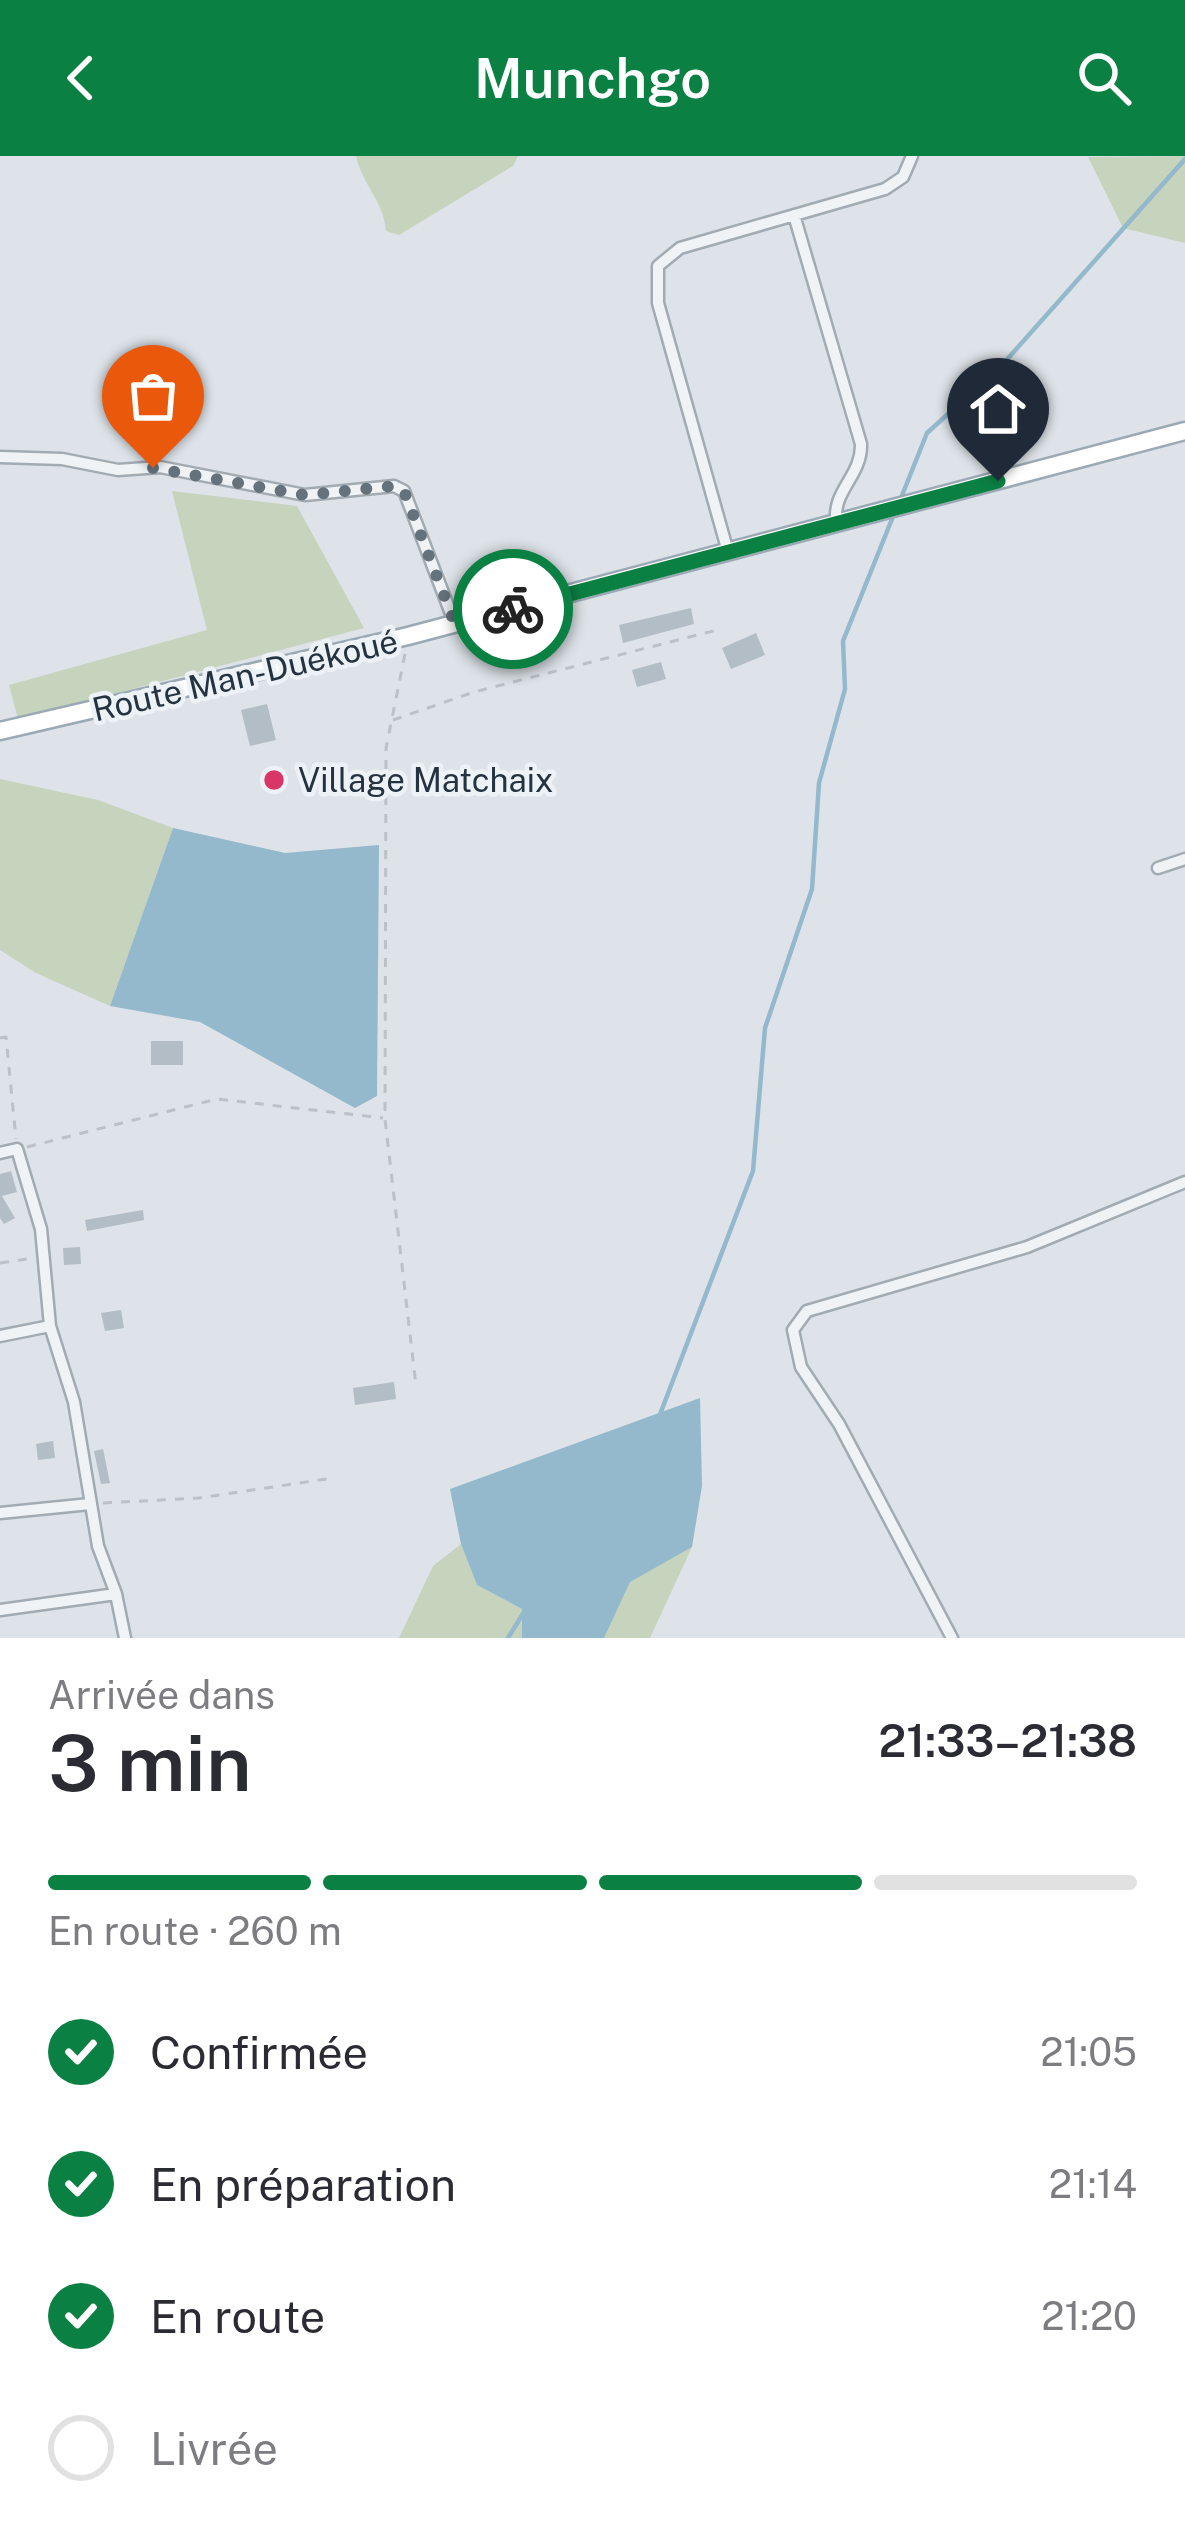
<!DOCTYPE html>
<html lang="fr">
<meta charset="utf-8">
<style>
body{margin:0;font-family:"Public Sans",sans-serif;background:#f7f7f7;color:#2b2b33;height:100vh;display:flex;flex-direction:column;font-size:45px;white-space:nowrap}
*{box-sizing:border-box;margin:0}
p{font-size:39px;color:#7c7c81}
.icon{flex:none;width:66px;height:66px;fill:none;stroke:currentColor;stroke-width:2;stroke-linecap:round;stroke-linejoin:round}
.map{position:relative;height:1482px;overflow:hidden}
.sheet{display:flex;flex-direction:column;background:#fff;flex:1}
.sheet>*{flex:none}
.pin{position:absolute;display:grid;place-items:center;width:102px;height:102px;color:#fff;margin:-123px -51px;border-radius:50% 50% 50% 0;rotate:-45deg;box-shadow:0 0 12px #0007}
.pin .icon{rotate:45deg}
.courier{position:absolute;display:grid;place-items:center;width:120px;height:120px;margin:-60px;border:9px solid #0b8043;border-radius:50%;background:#fff;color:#222;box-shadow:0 3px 15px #0007}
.head em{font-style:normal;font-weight:600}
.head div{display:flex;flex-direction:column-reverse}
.head{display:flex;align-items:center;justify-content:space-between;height:204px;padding:0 48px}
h1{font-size:78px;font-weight:600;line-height:90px}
.bar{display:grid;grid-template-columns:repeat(4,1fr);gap:18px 12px;align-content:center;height:144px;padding:0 48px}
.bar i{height:15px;border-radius:9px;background:#e1e1e2}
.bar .current{background:#0b8043}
.bar p{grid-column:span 4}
ol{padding:0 48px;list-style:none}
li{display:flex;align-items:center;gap:36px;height:132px}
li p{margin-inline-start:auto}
li .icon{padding:12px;border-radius:50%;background:#0b8043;color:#fff;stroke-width:4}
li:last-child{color:#7c7c81}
li i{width:66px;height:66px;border:6px solid #e1e1e2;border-radius:50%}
header{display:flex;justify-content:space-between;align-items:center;height:156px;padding:0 48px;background:#0b8043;color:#fff;font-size:54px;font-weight:600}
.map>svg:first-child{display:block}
.green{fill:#c6d3bd}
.water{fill:#94b8cc}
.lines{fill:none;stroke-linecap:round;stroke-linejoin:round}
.stream{stroke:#94b8cc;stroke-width:4.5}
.building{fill:#b3bdc5}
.minor-casing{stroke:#a2abb2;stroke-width:15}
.primary-casing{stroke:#9ba9b5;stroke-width:21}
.path{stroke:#bbc1c7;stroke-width:3;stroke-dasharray:9 9;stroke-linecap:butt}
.minor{stroke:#f0f3f6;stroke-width:10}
.primary{stroke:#fff;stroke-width:16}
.done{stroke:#65717b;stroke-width:12;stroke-dasharray:0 21.6}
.route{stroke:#0b8043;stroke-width:15}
.poi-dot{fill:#da3567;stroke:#ecf2f6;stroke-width:4.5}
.labels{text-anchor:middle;stroke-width:9;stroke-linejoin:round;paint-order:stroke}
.street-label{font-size:33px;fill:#253340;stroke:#ecf2f6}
.poi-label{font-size:33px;fill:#253340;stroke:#ecf2f6;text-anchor:start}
</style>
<header><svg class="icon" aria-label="back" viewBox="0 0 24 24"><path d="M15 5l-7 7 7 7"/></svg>Munchgo<svg class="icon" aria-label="search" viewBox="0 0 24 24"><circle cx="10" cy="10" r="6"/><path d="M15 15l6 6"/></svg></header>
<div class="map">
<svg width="1185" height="1482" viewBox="0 0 1185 1482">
<rect width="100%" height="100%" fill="#dde3e8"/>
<path class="green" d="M356,0H518L513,10L399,79L386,75C384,45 362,29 356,0Z
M1185,0V87L1123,72L1088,1Z
M172,335L297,350L364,472L18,563L9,529L207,474Z
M0,623L98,644L173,672L110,850L36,817L0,794Z
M461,1388L477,1429L522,1453V1482H399L433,1410Z
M692,1391L650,1482H604L630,1425Z"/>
<path class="water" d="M173,672L285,697L379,689L377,940L355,952L200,866L110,850Z
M700,1242L702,1330L692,1391L630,1426L604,1482H522V1453L477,1429L461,1388L450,1333Z"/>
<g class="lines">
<path class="stream" d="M901,342L927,277L1003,208L1185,3
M659,1261L753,1015L765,872L812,733L819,627L845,533L843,485L894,358
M508,1482L524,1456"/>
</g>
<path class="building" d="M691,452L694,468L623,487L619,469Z
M756,477L765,499L731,513L722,492Z
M661,506L666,523L637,531L632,514Z
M267,548L276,584L250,590L241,554Z
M151,885H183V909H151Z
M11,1015L17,1036L2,1040L15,1062L4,1068L0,1062V1018Z
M143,1054L144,1064L87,1075L85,1064Z
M80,1091L81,1108L64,1109L63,1092Z
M121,1154L124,1172L105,1175L101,1157Z
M394,1226L396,1243L355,1249L353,1232Z
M53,1285L55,1302L38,1304L36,1288Z
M103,1293L110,1327L101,1328L94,1295Z"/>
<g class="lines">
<defs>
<path id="minor" d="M794,59L861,288C862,321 830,336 837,368
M0,301L62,303L118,314L160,311L305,339L394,330L404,335L455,468
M728,396L658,147V110L680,92L885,33L903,21L912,0
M1158,712L1185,703
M0,997L17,993L41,1073L50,1170L74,1246L98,1390L116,1438L125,1482
M0,1180L50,1170
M0,1357L90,1348
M0,1454L116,1438
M952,1482L839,1268L801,1211L793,1174L807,1155L1027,1091L1185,1026"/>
<path id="primary" d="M0,575L408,480L1185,275"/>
</defs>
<use href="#minor" class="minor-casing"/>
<use href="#primary" class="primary-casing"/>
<path class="path" d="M405,498L386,592L385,963L416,1230
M393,564L474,536L717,474
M0,882L6,881L16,983
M27,991L217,943L383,962
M0,1107L34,1102
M103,1347L199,1342L333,1322"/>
<use href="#minor" class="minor"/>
<use href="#primary" class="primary"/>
</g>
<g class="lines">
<path class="done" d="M153,312L305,339L394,330L404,335L455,468L513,453"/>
<path class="route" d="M513,453L998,325"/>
</g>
<circle class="poi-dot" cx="274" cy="624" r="12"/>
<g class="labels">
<g class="street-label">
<text transform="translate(245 519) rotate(-13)" y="12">Route Man-Duékoué</text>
</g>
<g class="poi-label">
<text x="298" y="636">Village Matchaix</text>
</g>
</g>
</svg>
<div class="pin" style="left:153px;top:312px;background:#ea580c"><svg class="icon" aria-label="bag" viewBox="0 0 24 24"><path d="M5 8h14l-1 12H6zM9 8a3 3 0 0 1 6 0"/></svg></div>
<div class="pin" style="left:998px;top:325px;background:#1f2937"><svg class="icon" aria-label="home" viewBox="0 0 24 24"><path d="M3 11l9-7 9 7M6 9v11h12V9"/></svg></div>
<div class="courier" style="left:513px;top:453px"><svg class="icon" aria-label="bike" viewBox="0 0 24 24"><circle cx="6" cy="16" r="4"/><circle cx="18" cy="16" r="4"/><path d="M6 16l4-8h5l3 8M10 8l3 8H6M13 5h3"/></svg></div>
</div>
<section class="sheet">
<div class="head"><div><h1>3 min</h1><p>Arrivée dans</p></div><em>21:33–21:38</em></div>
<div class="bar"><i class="current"></i><i class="current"></i><i class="current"></i><i></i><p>En route · 260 m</p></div>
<ol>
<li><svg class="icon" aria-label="check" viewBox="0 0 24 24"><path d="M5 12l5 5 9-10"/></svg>Confirmée<p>21:05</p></li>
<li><svg class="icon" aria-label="check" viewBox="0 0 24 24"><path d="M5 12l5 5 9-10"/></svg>En préparation<p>21:14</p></li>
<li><svg class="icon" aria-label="check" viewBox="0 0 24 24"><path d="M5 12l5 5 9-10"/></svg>En route<p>21:20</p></li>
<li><i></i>Livrée</li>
</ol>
</section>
